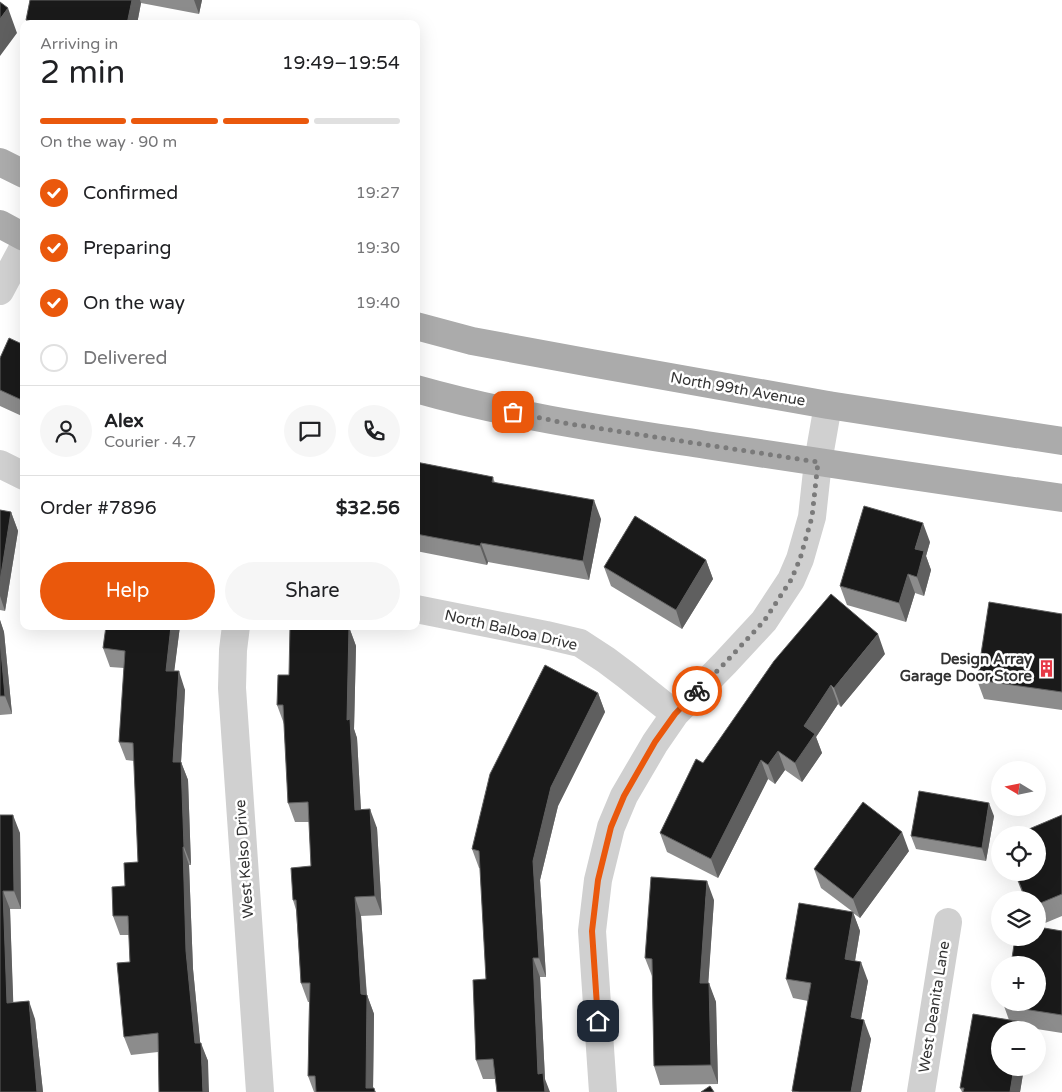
<!DOCTYPE html>
<meta charset="utf-8">
<style>
body{margin:0;font-family:"Varela Round",sans-serif;background:#f6f6f6;color:#202124;height:100vh;display:flex;flex-direction:column;font-size:19px;white-space:nowrap}
*{box-sizing:border-box;margin:0}
p{font-size:16px;color:#757577}
.icon{flex:none;width:28px;height:28px;fill:none;stroke:currentColor;stroke-width:2;stroke-linecap:round;stroke-linejoin:round}
.map{position:relative;flex:1;overflow:hidden}
.sheet{position:absolute;left:20px;top:20px;width:400px;height:610px;display:flex;flex-direction:column;background:#fff;border-radius:10px;box-shadow:0 5px 20px #0002}
.sheet>*{flex:none}
.needle{width:32px;rotate:280deg}
.tools{position:absolute;left:991px;top:761px;display:grid;gap:10px}
.tools a{display:grid;place-items:center;width:55px;height:55px;border-radius:50%;background:#fff;box-shadow:0 5px 20px #0002;font-size:25px}
.pin{position:absolute;display:grid;place-items:center;width:42px;height:42px;color:#fff;margin:-21px;border-radius:10px;box-shadow:0 2px 8px #0006}
.courier{position:absolute;display:grid;place-items:center;width:50px;height:50px;margin:-25px;border:4px solid #ea580c;border-radius:50%;background:#fff;color:#222;box-shadow:0 1px 6px #0007}
.summary em{font-style:normal;font-weight:600}
.summary div{display:flex;flex-direction:column-reverse}
.summary{display:flex;align-items:center;justify-content:space-between;height:85px;padding:0 20px}
h1{font-size:32px;font-weight:600;line-height:38px}
.bar{display:grid;grid-template-columns:repeat(4,1fr);gap:8px 5px;align-content:center;height:60px;padding:0 20px}
.bar i{height:6px;border-radius:4px;background:#e0e0e0}
.bar .on{background:#ea580c}
.bar p{grid-column:span 4}
.line{display:flex;align-items:center;gap:12px;padding:0 20px;border-top:1px solid #e0e0e0}
.line div{flex:1}
.round{display:grid;place-items:center;flex:none;width:52px;height:52px;border-radius:26px;background:#f6f6f6}
ol{padding:0 20px;list-style:none}
li{display:flex;align-items:center;gap:15px;height:55px}
li p{margin-inline-start:auto}
li .icon{padding:5px;border-radius:50%;background:#ea580c;color:#fff;stroke-width:4}
li:last-child{color:#757577}
li i{width:28px;height:28px;border:2px solid #e0e0e0;border-radius:50%}
.cta{display:flex;gap:10px;margin-top:auto;padding:10px 20px}
.cta a{flex:1;height:58px;border-radius:30px;background:#ea580c;color:#fff;font-size:20px;font-weight:600;line-height:58px;text-align:center}
.cta a+a{background:#f6f6f6;color:#202124}
.map>svg:first-child{display:block}
.lines{fill:none;stroke-linecap:round;stroke-linejoin:round}
.minor{stroke:#d0d0d0;stroke-width:28}
.major{stroke:#ababab;stroke-width:28}
.wall{fill:#8c8c8c}
.shaded-wall{fill:#5f5f5f}
.building{fill:#1a1a1a;stroke:#5f5f5f}
.done{stroke:#7a7a7a;stroke-width:5;stroke-dasharray:0 9}
.route{stroke:#ea580c;stroke-width:6}
.labels{text-anchor:middle;stroke-width:5;stroke-linejoin:round;paint-order:stroke}
.street-label{font-size:15px;fill:#333;stroke:#fff}
.poi-label{font-size:15px;font-weight:bold;fill:#333;stroke:#fff;text-anchor:end}
</style>
<div class="map">
<svg width="1062" height="1092" viewBox="0 0 1062 1092">
<rect width="100%" height="100%" fill="#fff"/>
<g class="lines">
<path class="minor" d="M0,291L24,246
M0,464L24,476
M416,609L546,635L580,643L606,660L626,675L675,714
M236,626L233,650L232,688L260,1092
M603,1092L592,931L598,880L611,827L624,796L655,743L675,714L725,663L764,621L791,580L800,559L812,517L818,462L828,405
M921,1092L948,922"/>
<path class="major" d="M0,162L24,174
M0,224L24,237
M416,326L472,341L591,363L828,405L1062,441
M416,389C511,416 609,430 706,445C825,463 943,481 1062,498"/>
</g>
<path class="wall" d="M30,0H202L199,14L141,3L137,24H28L26,20Z
M24,345V417L0,406V358Z
M416,462L493,477L495,483L601,519L589,580L488,562L487,565L416,551Z
M0,510L11,512L18,531L5,611L0,610Z
M930,542L926,556L931,570L924,596L915,593L906,622L847,605L840,586Z
M706,560L713,579L682,629L611,586L604,567Z
M1062,614V710L984,699L977,680Z
M0,620L4,632L12,714L0,715Z
M180,626L174,671L185,690L181,762L188,780L191,865H189L193,969L200,1043L208,1061L158,1052L131,1055L124,1037L130,962L129,935H120L113,916L125,886L138,862L134,761L126,760L119,742L124,668L110,667L103,648Z
M349,627L356,646L354,729L357,738L361,810L377,828L382,915L361,916L367,995L374,1014L373,1088L376,1092H314L308,1076L309,1002H308L301,983L296,910L293,900L311,866L309,822H295L288,803L284,724L277,705Z
M885,654L841,707L838,704L816,737L822,753L802,782L785,770L775,784L768,779L718,878L667,852L660,833L703,763Z
M598,693L605,712L558,806L540,880L546,977H540L545,1079H483L476,1060L486,979L480,868H479L472,849Z
M0,815L20,833L21,909H10L13,1003L35,1019L43,1092H0Z
M1062,815V916L1038,926V900H1025L1014,872H1038Z
M994,816L986,861L916,849L911,836Z
M909,851L860,918L853,913L860,931L855,961L868,981L861,1019L871,1039L861,1092H792V1091L808,1001L793,998L786,979L853,912L821,888L814,869Z
M714,900L708,983L716,1002L718,1084L660,1085L654,1066L652,976L645,958Z
M1038,927L1062,931V1033L1024,1027L1025,1030H1000V1068H1024L1020,1092H962L960,1088L973,1014L1009,1020L1004,1006L1005,1002H1038V965H1011L1015,938H1038Z"/>
<path class="shaded-wall" d="M132,0H140L141,3L137,24H127Z
M194,0H202L199,14Z
M8,8L17,33L0,56V19Z
M594,500L601,519L589,580L583,561Z
M11,512L18,531L5,611L0,596V581Z
M923,523L930,542L926,556L931,570L924,596L917,577L915,549Z
M481,543L488,562L487,565L480,546Z
M706,560L713,579L682,629L676,610Z
M908,574L915,593L906,622L899,603Z
M0,620L4,632L12,714L5,696L0,640Z
M171,626H180L172,689L166,671Z
M349,627L356,646L354,729L357,738L362,829L355,810L347,720Z
M878,634L885,654L841,707L834,688Z
M179,671L185,690L180,781L173,762Z
M831,685L838,704L816,737L822,753L802,782L795,763L804,726Z
M598,693L605,712L558,806L540,880L546,977L539,958L533,861L551,787Z
M778,751L785,770L775,784L768,765Z
M761,760L768,779L718,878L711,859Z
M181,762L188,780L191,865L184,847Z
M989,803L994,816L986,861L982,848Z
M370,809L377,828L382,915L375,896Z
M13,815L20,833L21,909L14,891Z
M902,832L909,851L860,918L853,899Z
M183,847L189,865L193,969L202,1061L195,1043L186,951Z
M707,881L714,900L707,1002L700,983Z
M3,891L10,909L14,1022L7,1003Z
M355,897L361,916L367,1000V995L374,1014L373,1092L366,1088L361,994Z
M853,912L860,931L852,978L845,959Z
M533,958L540,977L545,1079L550,1092H545L538,1074Z
M861,962L868,981L858,1036L851,1017Z
M709,983L716,1002L718,1084L711,1065Z
M29,1001L35,1019L43,1092H37Z
M864,1020L871,1039L861,1092H851Z
M1022,1022L1025,1030H1020Z
M201,1043L208,1061L209,1092H203Z
M1014,1068H1024L1020,1092H1010Z"/>
<path class="building" d="M30,0H132L127,24H47L26,20Z
M0,2L8,8L0,19Z
M9,338L24,345V401L0,390V358Z
M416,462L493,477L492,482L594,500L583,561L481,543L480,546L416,534Z
M864,506L923,523L915,549L924,551L917,577L908,574L899,603L840,586Z
M0,510L11,512L0,581Z
M635,516L706,560L676,610L604,567Z
M831,594L878,634L834,688L831,685L804,726L815,734L795,763L778,751L768,765L761,760L711,859L660,833L696,759L703,763L774,661Z
M989,602L1062,614V692L977,680Z
M106,626H171L166,671H179L173,762H181L184,847H183L186,951L195,1043H201L203,1092H159L158,1033L124,1037L117,963L130,962L128,916H113L112,887L125,886L124,863L138,862L133,743L119,742L125,651L103,648Z
M290,626L349,627L347,720L350,719L355,810L370,809L375,896L355,897L361,994L367,995L366,1088H374L375,1092H316L315,1076H308L310,983H301L296,900H293L291,868L311,866L308,802L288,803L283,705H277L278,675H289Z
M0,640L5,696H0Z
M545,665L598,693L551,787L533,861L539,958H533L538,1074L543,1073L545,1092H497L493,1059L476,1060L473,980L486,979L479,851L472,849L490,774Z
M919,791L989,803L982,848L911,836Z
M863,802L902,832L853,899L814,869Z
M0,815H13L14,891H3L7,1003L29,1001L37,1092H0Z
M1062,815V894L1038,904V900H1026L1015,872H1038V835H1015Z
M651,877L707,881L700,983H709L711,1065L654,1066L652,959L645,958Z
M799,903L853,912L845,959L861,962L851,1017L864,1020L851,1092H800L792,1091L811,983L786,979Z
M1038,927L1062,931V1015L1004,1006L1005,1002H1038V965H1011L1015,938H1038Z
M973,1014L1022,1022L1020,1030H1000V1068H1014L1010,1092H963L964,1088H960Z
M710,1086L714,1092H701Z"/>
<g class="lines">
<path class="done" d="M513,412L564,423L818,462L812,517L800,559L791,580L764,621L725,663L697,691"/>
<path class="route" d="M598,1021L592,931L598,880L611,827L624,796L655,742L675,714L697,691"/>
</g>
<defs>
<symbol id="building-bare" viewBox="-9 -9 18 18"><path d="M-4-6H4V6H1V3H-1V6H-4ZM-2.5-4.3h1.7v1.8h-1.7ZM.8-4.3h1.7v1.8H.8ZM-2.5-1h1.7V.8h-1.7ZM.8-1h1.7V.8H.8Z" fill="#e63946" stroke="#fff" stroke-width="2.5" paint-order="stroke"/></symbol>
</defs>
<g fill-rule="evenodd">
<use href="#building-bare" x="1034" y="656" width="25" height="25"/>
</g>
<g class="labels">
<g class="street-label">
<text transform="translate(738 389) rotate(10)" y="5">North 99th Avenue</text>
<text transform="translate(511 630) rotate(13)" y="5">North Balboa Drive</text>
<text transform="translate(244 859) rotate(-94)" y="5">West Kelso Drive</text>
<text transform="translate(934 1007) rotate(-81)" y="5">West Deanita Lane</text>
</g>
<g class="poi-label">
<text x="1032" y="664">Design Array<tspan x="1032" dy="17">Garage Door Store</tspan></text>
</g>
</g>
</svg>
<div class="tools">
<a><svg class="needle" viewBox="-14 -14 28 28"><path d="M0-13l5 13h-10z" fill="#e53935"/><path d="M0 13l5-13h-10z" fill="#757577"/></svg></a>
<a><svg class="icon" aria-label="locate" viewBox="0 0 24 24"><circle cx="12" cy="12" r="6"/><path d="M12 2v4M12 18v4M2 12h4M18 12h4"/></svg></a>
<a><svg class="icon" aria-label="layers" viewBox="0 0 24 24"><path d="M12 4l9 5-9 5-9-5zM3 14l9 5 9-5"/></svg></a>
<a>+</a>
<a>−</a>
</div>
<div class="pin" style="left:513px;top:412px;background:#ea580c"><svg class="icon" aria-label="bag" viewBox="0 0 24 24"><path d="M5 8h14l-1 12H6zM9 8a3 3 0 0 1 6 0"/></svg></div>
<div class="pin" style="left:598px;top:1021px;background:#1f2937"><svg class="icon" aria-label="home" viewBox="0 0 24 24"><path d="M3 11l9-7 9 7M6 9v11h12V9"/></svg></div>
<div class="courier" style="left:697px;top:691px"><svg class="icon" aria-label="bike" viewBox="0 0 24 24"><circle cx="6" cy="16" r="4"/><circle cx="18" cy="16" r="4"/><path d="M6 16l4-8h5l3 8M10 8l3 8H6M13 5h3"/></svg></div>
<section class="sheet">
<div class="summary"><div><h1>2 min</h1><p>Arriving in</p></div><em>19:49–19:54</em></div>
<div class="bar"><i class="on"></i><i class="on"></i><i class="on"></i><i></i><p>On the way · 90 m</p></div>
<ol>
<li><svg class="icon" aria-label="check" viewBox="0 0 24 24"><path d="M5 12l5 5 9-10"/></svg>Confirmed<p>19:27</p></li>
<li><svg class="icon" aria-label="check" viewBox="0 0 24 24"><path d="M5 12l5 5 9-10"/></svg>Preparing<p>19:30</p></li>
<li><svg class="icon" aria-label="check" viewBox="0 0 24 24"><path d="M5 12l5 5 9-10"/></svg>On the way<p>19:40</p></li>
<li><i></i>Delivered</li>
</ol>
<div class="line" style="height:90px"><a class="round"><svg class="icon" aria-label="person" viewBox="0 0 24 24"><circle cx="12" cy="8" r="4"/><path d="M4 21q1-7 8-7t8 7"/></svg></a><div><b>Alex</b><p>Courier · 4.7</p></div><a class="round"><svg class="icon" aria-label="chat" viewBox="0 0 24 24"><path d="M4 5h16v11H9l-5 4z"/></svg></a><a class="round"><svg class="icon" aria-label="phone" viewBox="0 0 24 24"><path d="M5 4h4l2 5-3 2q2 4 5 5l2-3 5 2v4C11 20 4 13 5 4z"/></svg></a></div>
<div class="line" style="height:65px"><div>Order #7896</div><b>$32.56</b></div>
<div class="cta"><a>Help</a><a>Share</a></div>
</section>
</div>
